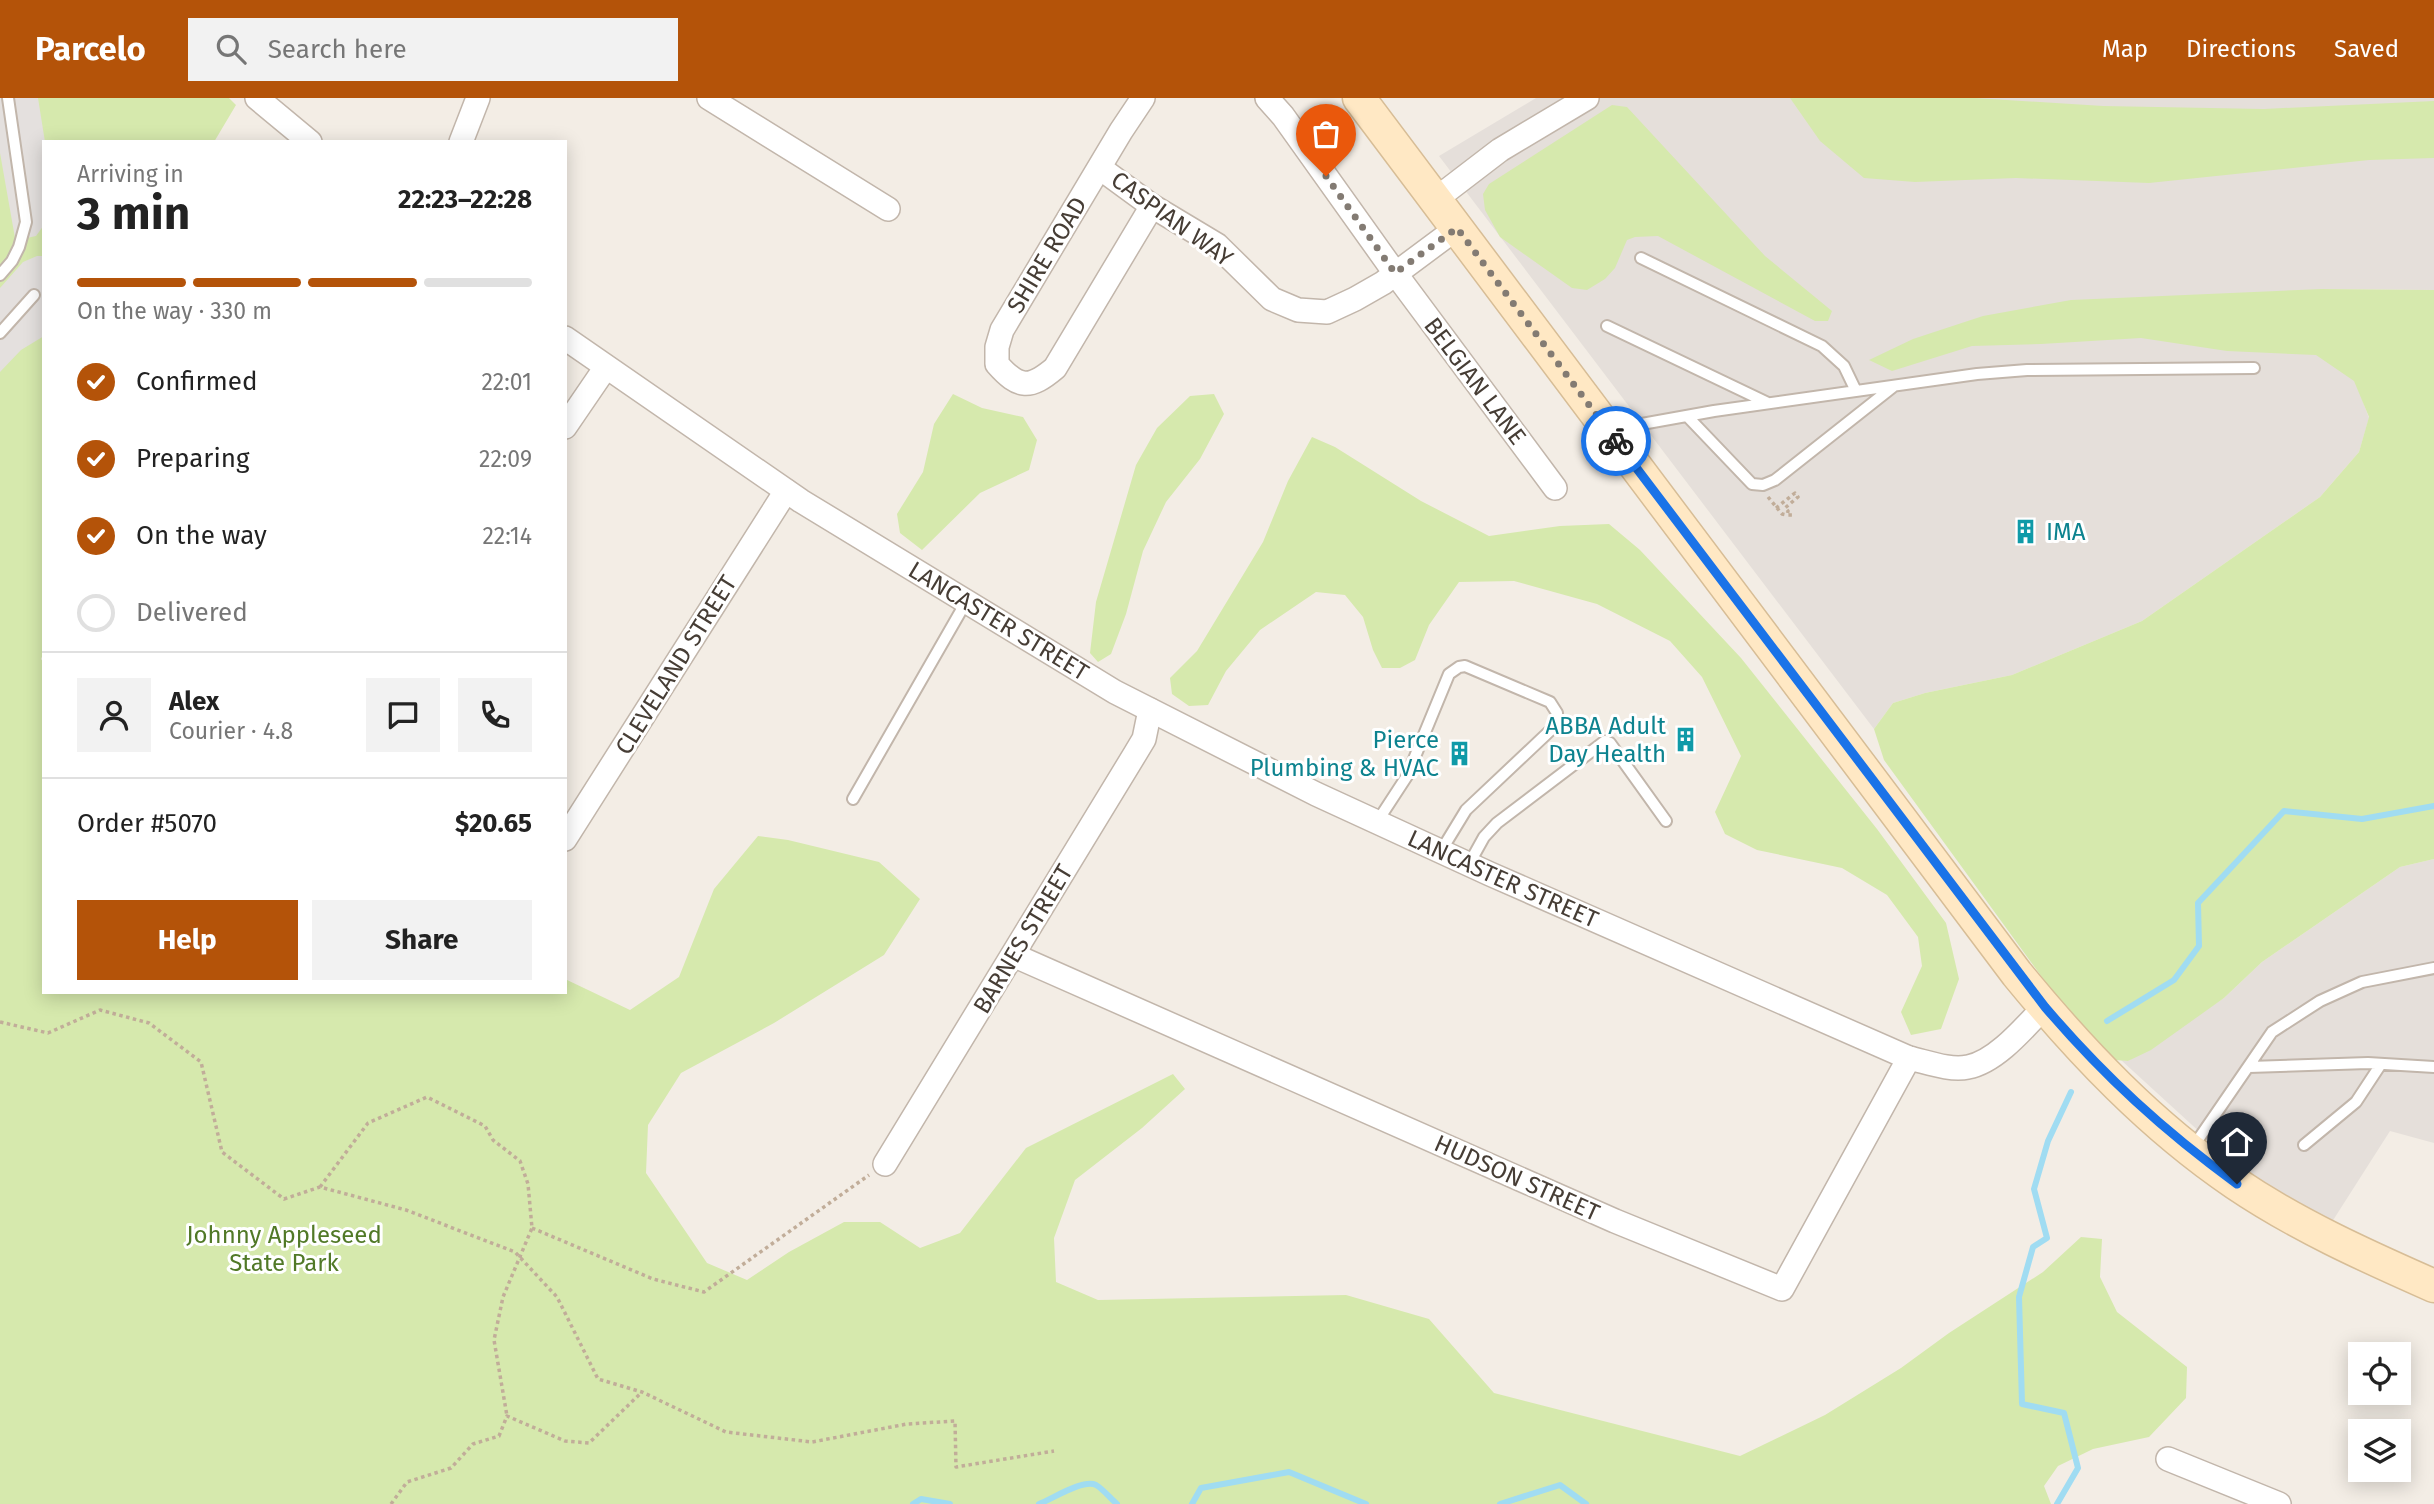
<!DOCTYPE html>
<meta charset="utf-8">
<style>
body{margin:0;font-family:"Fira Sans",sans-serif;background:#f2f2f2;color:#222;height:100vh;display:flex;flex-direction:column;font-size:26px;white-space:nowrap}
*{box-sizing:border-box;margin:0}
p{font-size:23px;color:#767676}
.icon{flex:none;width:38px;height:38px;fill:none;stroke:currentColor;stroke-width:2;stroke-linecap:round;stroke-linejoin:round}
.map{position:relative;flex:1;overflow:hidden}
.details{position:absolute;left:42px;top:42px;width:525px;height:854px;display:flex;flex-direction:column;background:#fff;border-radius:0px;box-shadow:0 4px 18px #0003}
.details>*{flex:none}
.tools{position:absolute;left:2348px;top:1244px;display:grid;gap:14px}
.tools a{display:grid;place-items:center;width:63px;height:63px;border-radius:0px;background:#fff;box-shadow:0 4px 18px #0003;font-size:35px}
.pin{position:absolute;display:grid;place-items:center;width:60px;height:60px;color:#fff;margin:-72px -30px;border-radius:50% 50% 50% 0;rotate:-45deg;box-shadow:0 0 7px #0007}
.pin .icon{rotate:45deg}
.courier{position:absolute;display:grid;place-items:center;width:70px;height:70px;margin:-35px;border:5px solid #1a73e8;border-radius:50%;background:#fff;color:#222;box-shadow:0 2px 9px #0007}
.headline em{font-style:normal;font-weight:700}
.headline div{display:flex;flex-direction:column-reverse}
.headline{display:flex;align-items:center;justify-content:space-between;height:119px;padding:0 35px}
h1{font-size:46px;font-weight:700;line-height:52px}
.bar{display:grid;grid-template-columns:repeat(4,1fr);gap:10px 7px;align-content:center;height:84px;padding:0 35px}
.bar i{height:9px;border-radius:5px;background:#e0e0e0}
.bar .current{background:#b45309}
.bar p{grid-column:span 4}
.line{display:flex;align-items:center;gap:18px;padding:0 35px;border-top:2px solid #e0e0e0}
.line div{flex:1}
.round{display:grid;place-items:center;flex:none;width:74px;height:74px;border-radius:0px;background:#f2f2f2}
ol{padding:0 35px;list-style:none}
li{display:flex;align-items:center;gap:21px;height:77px}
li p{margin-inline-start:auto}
li .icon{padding:7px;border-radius:50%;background:#b45309;color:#fff;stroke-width:4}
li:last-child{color:#767676}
li i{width:38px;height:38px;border:4px solid #e0e0e0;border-radius:50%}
.primary-button{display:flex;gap:14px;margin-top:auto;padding:14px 35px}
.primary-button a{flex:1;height:80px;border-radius:0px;background:#b45309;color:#fff;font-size:28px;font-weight:700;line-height:80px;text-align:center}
.primary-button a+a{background:#f2f2f2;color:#222}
header{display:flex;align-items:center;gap:42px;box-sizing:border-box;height:98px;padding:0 35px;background:#b45309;color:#fff}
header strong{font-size:33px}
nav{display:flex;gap:38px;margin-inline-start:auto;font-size:24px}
.search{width:490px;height:63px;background:#f2f2f2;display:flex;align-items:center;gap:18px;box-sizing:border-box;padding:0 24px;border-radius:0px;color:#767676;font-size:26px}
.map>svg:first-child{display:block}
.industrial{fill:#e5dfda}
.green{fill:#d6e9ad}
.parking{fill:#e4e0de}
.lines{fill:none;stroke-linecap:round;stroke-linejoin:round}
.stream{stroke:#a0dcf2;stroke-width:6}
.service-casing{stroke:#c2b6ab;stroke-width:14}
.minor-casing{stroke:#c2b6ab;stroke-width:26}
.secondary-casing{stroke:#d7bd96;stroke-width:35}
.path{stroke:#c1ad99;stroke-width:3.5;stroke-dasharray:3.5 3.5;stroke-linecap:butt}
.service{stroke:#fff;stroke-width:10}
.minor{stroke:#fff;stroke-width:23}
.secondary{stroke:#ffe8c4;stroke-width:32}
.done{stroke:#837b73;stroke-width:7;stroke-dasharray:0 12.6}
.route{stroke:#1a73e8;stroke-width:9}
.labels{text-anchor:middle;stroke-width:6;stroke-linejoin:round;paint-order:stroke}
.street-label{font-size:24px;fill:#463d35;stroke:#fff}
.culture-label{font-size:24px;fill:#0d838f;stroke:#fff;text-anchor:end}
.park-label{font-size:24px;fill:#517927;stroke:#fff}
</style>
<header>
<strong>Parcelo</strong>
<div class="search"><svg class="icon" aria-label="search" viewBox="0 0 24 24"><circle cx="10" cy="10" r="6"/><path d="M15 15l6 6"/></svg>Search here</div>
<nav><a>Map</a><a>Directions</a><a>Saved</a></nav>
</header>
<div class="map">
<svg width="2434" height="1406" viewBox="0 0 2434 1406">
<rect width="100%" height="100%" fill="#f3ede5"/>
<path class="industrial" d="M1536,0H2434V192L2322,191L2369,320L2359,354L2320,399L2142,523L2012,577L1925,595L1893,605L1874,631L1439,58Z
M2434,761V1045L2390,1033L2330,1127L2267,1091L2238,1069L2121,962L2128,963L2224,900L2262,864L2400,769Z"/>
<path class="green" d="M0,0H229L236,7L214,44H44V554L41,561L44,565V894H565V881L630,912L679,879L714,791L758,738L788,742L879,764L920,801L884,857L774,925L681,975L648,1027L646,1075L707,1165L747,1182L789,1154L844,1124H880L920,1150L960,1135L1026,1050L1173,976L1185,991L1142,1030L1075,1082L1054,1140L1056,1184L1098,1202L1346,1197L1429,1221L1494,1295L1740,1358L1825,1317L1901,1270L1949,1235L2043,1174L2081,1139L2102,1141L2100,1179L2117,1214L2187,1269L2186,1300L2149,1339L2093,1351L2058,1368L2044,1388L2051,1406H0Z
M1790,0H1975L2103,8L2264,11L2434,3V60L2369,62L2149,85L2016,80L1915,84L1864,80L1820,43Z
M1612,7L1627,9L1765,158L1832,213L1828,223H1815L1658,138L1635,139L1627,142L1615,170L1605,181L1587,192L1572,190L1500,139L1485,112L1483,96L1489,86Z
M2322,191L2434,192V761L2400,769L2262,864L2224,900L2151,952L2128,963L2115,962L2063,908L1884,662L1874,631L1893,605L1925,595L2012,577L2142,523L2320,399L2359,354L2369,319L2354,283L2316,257L2227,253L2141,240L2041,246L1972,248L1892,273L1869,262L1913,241L1983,218L2071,202Z
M953,296L982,310L1023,319L1037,342L1029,372L980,395L922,452L900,435L897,416L923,374L934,326Z
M1214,296L1224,316L1200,361L1166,404L1143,453L1126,516L1111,556L1098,564L1090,555L1096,504L1136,367L1157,330L1190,298Z
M1312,339L1335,349L1421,403L1489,438L1560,428L1609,426L1640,452L1741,560L1877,731L1946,825L1959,881L1941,931L1911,937L1901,914L1922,868L1918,839L1887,797L1842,770L1757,752L1725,736L1715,714L1741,658L1702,579L1670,543L1597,506L1514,483L1459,484L1429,527L1415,562L1400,570H1382L1373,552L1363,519L1345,497L1316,494L1260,532L1226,573L1208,607L1189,608L1172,596L1170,580L1197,553L1263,444L1288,383Z"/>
<path class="parking" d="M0,0H38L45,44L44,127L36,138L22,141L15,140L0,55Z
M37,158H44V238L21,252L0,274V190L23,164Z"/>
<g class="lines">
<path class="stream" d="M2107,923L2174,882L2199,848L2198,805L2284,713L2362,721L2434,708
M913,1406L921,1401L950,1406
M1039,1406C1054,1400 1083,1381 1096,1387C1103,1391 1111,1401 1117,1406
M1192,1406L1201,1390L1289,1374L1366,1406
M1500,1406L1560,1387L1586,1406
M2057,1406L2078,1370L2064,1315L2022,1306L2019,1199L2033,1149L2047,1140L2034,1091L2048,1043L2071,994"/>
<defs>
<path id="service" d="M1641,160L1822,248L1844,268L1856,293
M0,177L12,163L19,149L26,124L8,0
M1607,228L1768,305
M0,235L34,197
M1687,318L1752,386L1763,387L1775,382L1894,288
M1614,331L1714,313L1977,276L2027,272L2254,270
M853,701L966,504
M1377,724L1407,678L1449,576L1459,569L1465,568L1550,604L1557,615L1555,628L1466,712L1441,753
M1469,766L1484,739L1497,725L1605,643L1610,645L1666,723
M2249,969L2368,965L2434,969
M2304,1047L2356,1004L2381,966
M2193,1049L2272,934L2320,903L2362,884L2434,870"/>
<g id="minor">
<path d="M257,0L310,44"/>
<path d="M709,0L888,111"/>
<path d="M1143,0L1121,33L1002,232L997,249V266C1019,291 1030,291 1055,270L1152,108"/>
<path d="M1267,0L1283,18L1395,175L1555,390"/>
<path d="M461,44L478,0"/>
<path d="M1100,70L1152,108L1217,147L1272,201L1298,212L1327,214L1355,201L1383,185L1457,130"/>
<path d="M1436,101L1500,52L1587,0"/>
<path id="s1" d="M565,240L801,403L1115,594L1316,696L1490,776L1909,960C1927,964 1950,973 1968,969C1996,964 2025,929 2044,909"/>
<path d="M565,329L606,269"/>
<path d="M565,741L786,393"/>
<path d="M1013,857L1615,1123L1782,1191L1909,960"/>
<path d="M885,1066L1135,656L1144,641L1150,612"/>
<path d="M2168,1361L2279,1406"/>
</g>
<path id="secondary" d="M1359,0L2017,876C2081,954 2151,1028 2235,1085C2297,1127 2366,1158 2434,1188"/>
</defs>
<use href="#service" class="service-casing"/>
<use href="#minor" class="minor-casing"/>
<use href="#secondary" class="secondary-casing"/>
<path class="path" d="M1768,399L1782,416L1787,417
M1776,410L1795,395L1798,399L1785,410L1788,413L1787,417H1794
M0,924L48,935L100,912L149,925L201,964L222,1054L284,1101L320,1089L406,1112L515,1154L557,1199L598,1281L642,1294L726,1334L812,1344L907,1326L955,1323L956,1369L1054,1353
M320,1089L368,1025L427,999L485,1028L493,1042L520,1063L528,1086L532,1130L503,1199L494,1242L507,1318
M532,1130L653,1181L704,1194L869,1077
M391,1406L407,1384L451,1370L473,1346L499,1338L507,1318L565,1343L589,1345L642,1294"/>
<use href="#service" class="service"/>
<use href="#minor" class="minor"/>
<use href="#secondary" class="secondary"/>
</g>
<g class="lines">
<path class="done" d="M1326,78L1395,175L1457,130L1616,343"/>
<path class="route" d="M1616,343L2045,909C2104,978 2164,1033 2237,1086"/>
</g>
<defs>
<symbol id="building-bare" viewBox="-9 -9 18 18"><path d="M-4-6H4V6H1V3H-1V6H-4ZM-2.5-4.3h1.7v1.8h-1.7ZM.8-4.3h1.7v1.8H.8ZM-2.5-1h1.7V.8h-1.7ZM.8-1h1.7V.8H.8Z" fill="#0f9aa8" stroke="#fff" stroke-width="2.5" paint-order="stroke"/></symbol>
</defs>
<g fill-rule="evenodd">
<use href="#building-bare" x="2008" y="416" width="35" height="35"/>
<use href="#building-bare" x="1668" y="624" width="35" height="35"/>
<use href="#building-bare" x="1442" y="638" width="35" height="35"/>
</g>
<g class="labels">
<g class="street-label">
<text transform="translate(1172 121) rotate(36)" y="8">CASPIAN WAY</text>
<text transform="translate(1047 157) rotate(-59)" y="8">SHIRE ROAD</text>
<text transform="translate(1475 283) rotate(53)" y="8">BELGIAN LANE</text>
<text dy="8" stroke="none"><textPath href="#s1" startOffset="518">LANCASTER STREET</textPath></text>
<text transform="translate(676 567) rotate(-58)" y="8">CLEVELAND STREET</text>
<text dy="8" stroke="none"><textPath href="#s1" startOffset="1085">LANCASTER STREET</textPath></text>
<text transform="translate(1023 841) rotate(-59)" y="8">BARNES STREET</text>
<text transform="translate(1517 1080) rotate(24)" y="8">HUDSON STREET</text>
</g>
<g class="culture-label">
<text x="2046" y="442" text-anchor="start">IMA</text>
<text x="1666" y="636">ABBA Adult<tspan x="1666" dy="28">Day Health</tspan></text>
<text x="1439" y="650">Pierce<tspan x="1439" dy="28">Plumbing &amp; HVAC</tspan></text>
</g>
<g class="park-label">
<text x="284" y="1145">Johnny Appleseed<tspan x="284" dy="28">State Park</tspan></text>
</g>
</g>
</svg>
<div class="tools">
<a><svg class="icon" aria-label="locate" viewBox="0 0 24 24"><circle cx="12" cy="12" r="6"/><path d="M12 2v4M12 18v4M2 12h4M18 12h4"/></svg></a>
<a><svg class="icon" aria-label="layers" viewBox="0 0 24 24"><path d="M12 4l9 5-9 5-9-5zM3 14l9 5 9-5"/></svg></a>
</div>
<div class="pin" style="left:1326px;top:78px;background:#ea580c"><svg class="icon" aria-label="bag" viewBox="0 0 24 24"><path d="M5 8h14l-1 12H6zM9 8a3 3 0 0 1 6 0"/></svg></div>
<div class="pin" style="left:2237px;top:1086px;background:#1f2937"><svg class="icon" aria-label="home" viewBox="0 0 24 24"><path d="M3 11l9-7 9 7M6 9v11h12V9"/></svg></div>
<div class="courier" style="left:1616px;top:343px"><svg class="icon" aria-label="bike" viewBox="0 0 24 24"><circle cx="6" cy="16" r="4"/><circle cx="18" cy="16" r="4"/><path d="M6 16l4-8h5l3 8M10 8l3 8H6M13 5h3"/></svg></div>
<section class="details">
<div class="headline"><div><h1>3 min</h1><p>Arriving in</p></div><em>22:23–22:28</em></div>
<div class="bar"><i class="current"></i><i class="current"></i><i class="current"></i><i></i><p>On the way · 330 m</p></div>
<ol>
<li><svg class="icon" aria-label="check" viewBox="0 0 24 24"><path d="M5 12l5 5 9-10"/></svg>Confirmed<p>22:01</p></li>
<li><svg class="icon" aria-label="check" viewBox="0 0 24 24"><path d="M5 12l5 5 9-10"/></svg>Preparing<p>22:09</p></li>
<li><svg class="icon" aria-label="check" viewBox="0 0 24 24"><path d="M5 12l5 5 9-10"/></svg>On the way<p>22:14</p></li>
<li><i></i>Delivered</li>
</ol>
<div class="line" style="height:126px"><a class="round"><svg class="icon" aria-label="person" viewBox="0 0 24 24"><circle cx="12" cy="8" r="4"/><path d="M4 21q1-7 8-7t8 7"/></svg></a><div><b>Alex</b><p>Courier · 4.8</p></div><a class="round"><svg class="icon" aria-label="chat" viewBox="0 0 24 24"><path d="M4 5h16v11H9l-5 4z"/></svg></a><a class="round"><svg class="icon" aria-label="phone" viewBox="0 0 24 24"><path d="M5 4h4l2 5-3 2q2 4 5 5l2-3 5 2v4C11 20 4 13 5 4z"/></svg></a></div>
<div class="line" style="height:91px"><div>Order #5070</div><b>$20.65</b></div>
<div class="primary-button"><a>Help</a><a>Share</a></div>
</section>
</div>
